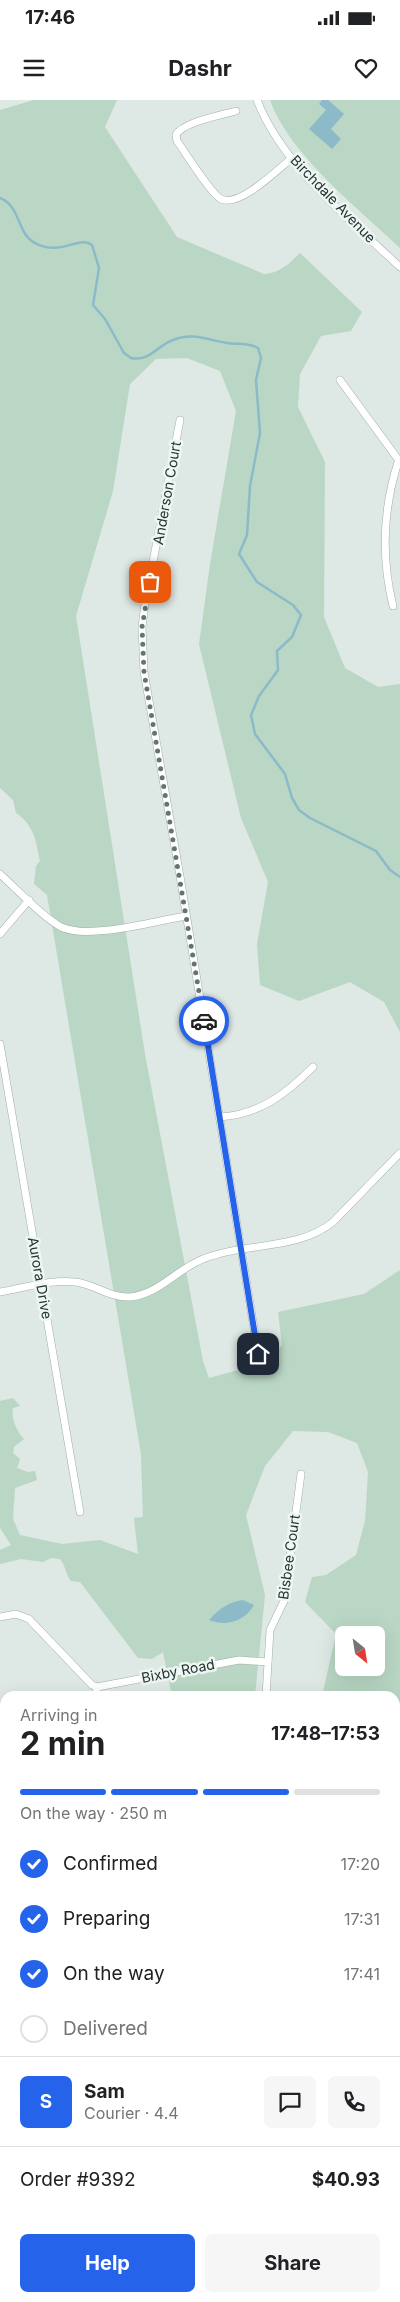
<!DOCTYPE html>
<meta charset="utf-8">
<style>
body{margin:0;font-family:Inter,sans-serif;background:#f6f6f6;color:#202124;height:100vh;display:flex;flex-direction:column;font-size:19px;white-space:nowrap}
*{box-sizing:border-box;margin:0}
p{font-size:16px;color:#757577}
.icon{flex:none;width:28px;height:28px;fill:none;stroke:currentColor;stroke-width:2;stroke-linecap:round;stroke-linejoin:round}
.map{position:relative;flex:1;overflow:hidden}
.details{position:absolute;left:0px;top:1591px;width:400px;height:611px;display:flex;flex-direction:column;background:#fff;border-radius:15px 15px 0 0;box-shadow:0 5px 20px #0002}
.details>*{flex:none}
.needle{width:32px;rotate:150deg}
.controls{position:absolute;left:335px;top:1526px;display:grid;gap:10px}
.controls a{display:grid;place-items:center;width:50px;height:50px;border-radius:8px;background:#fff;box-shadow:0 5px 20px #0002;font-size:25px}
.pin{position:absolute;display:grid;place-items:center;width:42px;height:42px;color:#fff;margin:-21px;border-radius:10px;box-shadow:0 2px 8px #0006}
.courier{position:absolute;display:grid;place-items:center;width:50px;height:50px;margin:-25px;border:4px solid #2563eb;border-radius:50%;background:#fff;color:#222;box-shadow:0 1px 6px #0007}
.summary em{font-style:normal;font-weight:700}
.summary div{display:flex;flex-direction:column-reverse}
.summary{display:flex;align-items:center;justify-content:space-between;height:85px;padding:0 20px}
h1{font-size:32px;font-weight:700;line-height:38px}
.bar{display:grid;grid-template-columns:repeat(4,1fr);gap:8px 5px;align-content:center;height:60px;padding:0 20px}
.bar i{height:6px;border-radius:4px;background:#e0e0e0}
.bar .current{background:#2563eb}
.bar p{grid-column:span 4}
.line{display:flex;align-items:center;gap:12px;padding:0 20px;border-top:1px solid #e0e0e0}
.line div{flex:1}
.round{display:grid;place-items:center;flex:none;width:52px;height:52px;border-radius:8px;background:#f6f6f6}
ol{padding:0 20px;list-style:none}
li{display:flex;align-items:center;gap:15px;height:55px}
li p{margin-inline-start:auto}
li .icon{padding:5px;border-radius:50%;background:#2563eb;color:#fff;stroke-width:4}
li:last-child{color:#757577}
li i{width:28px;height:28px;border:2px solid #e0e0e0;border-radius:50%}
.action{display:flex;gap:10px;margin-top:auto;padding:10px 20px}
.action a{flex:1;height:58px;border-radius:8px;background:#2563eb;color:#fff;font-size:20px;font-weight:700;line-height:58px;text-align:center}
.action a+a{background:#f6f6f6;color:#202124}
.status{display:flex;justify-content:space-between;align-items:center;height:35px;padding:0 25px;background:#fff;direction:ltr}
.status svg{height:14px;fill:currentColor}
header{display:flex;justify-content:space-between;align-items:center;height:65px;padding:0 20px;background:#fff;font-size:22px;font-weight:700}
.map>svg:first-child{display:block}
.built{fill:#cdd8d4}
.green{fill:#b9d7c4;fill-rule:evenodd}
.water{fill:#8cbac8}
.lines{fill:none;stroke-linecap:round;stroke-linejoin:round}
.stream{stroke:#8cbac8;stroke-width:2.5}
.street-casing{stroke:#a2afab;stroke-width:8}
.secondary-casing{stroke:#9fb3ad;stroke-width:11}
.street{stroke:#fff;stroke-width:7}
.secondary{stroke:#fff;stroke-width:10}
.done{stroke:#647470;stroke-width:5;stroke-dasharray:0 9}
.route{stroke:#2563eb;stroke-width:6}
.labels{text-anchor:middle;stroke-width:5;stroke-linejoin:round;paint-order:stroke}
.street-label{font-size:14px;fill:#223632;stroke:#eef5f2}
</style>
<div class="status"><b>17:46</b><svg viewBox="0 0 49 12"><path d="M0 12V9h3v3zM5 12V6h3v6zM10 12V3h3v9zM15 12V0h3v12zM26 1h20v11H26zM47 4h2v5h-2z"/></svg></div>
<header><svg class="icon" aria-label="menu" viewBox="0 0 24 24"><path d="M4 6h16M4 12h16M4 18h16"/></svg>Dashr<svg class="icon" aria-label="heart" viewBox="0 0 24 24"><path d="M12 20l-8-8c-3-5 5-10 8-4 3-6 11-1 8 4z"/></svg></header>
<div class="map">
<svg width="400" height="2202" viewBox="0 0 400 2202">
<rect width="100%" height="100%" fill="#dee8e4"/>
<path class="built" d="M0,1680L5,1681V1979L0,1975Z
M400,1968V2202H381V2198H395V1984Z
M0,2038L5,2043V2198H173L178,2202H0Z
M242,2198H288L283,2202H247Z"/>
<path class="green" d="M34,0H117L105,27L177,137L264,174C280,173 289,164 300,153L362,212L351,231L321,236L300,274L298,307L325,362L324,517L345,568L378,587L400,584V932L384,902L350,882L299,901L260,885L257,844L268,782L241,718L199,544L210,464L236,311L220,271L187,258L156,259L130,284L113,391L76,516L145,954L203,1261L209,1278L270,1261L282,1245L278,1212L364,1194L400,1170V1968L395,1984V1596H322L336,1534L305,1502L312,1477L326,1475L356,1455L365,1421L368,1372L357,1343L328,1332L293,1331L265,1366L246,1415L265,1495L255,1596H172L163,1552L152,1559L138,1558L80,1482L71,1481C65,1474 66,1466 60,1459L51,1458L43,1462L21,1459L0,1464V1450L11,1445L0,1428V1301L13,1298L20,1306L13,1308C11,1320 17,1331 24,1339L14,1347L13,1353L20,1359L17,1368L28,1372L35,1371L37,1380L15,1388L13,1419L20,1435L62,1444L100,1440L138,1454L134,1418L143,1417L141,1354L47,795L34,784L36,766L40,761C36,741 34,725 16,713L13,700L0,688V10ZM344,1535H376V1568H344Z
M270,0H400V148C359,109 289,54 270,0Z
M5,1625V1654H0V1626Z
M288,2198H381V2202H283Z"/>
<path class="water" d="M322,0H328L344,14L331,29L341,39L332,49L309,29L326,10L319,4Z
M243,1500L254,1505C245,1521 227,1527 209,1520C219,1509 228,1502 243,1500Z"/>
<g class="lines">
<path class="stream" d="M0,98C22,107 16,135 37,144C61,156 80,135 92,145L99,168L93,205L105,219L124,253L131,258C149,262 158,245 173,240C193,232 207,240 227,243C238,245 247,242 258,248L261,258L256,280L260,333L250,386L247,435L239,454L257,482L293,505L301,515L292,537L277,551L278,570L259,596L251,615L255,634L285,674L292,698L299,710L310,718L376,751L390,770L400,777"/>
<defs>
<path id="street" d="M257,0C282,65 350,120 400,167
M236,11C222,15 182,22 176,35L177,41C185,52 211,94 221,99C239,108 277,70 292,58
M340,280L400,362
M180,320L145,504L142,527L144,572L180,776L258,1253
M393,506C381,457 383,409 398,362
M0,774C18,790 41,816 61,827C89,840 155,821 186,816
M0,834L29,800
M0,944L80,1412
M219,1017C259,1015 286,994 313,967
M0,1192C24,1188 51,1179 75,1182C95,1184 109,1198 130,1197C159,1194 177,1169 203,1159C245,1142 297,1151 333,1122L400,1053
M0,1517L16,1514L29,1519L92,1585L97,1587
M97,1587L239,1560L268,1562
M96,1596L97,1587
M266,1596L270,1530L284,1501L301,1374
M0,1616L5,1615"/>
<path id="secondary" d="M0,1992L5,1996
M0,2022L5,2027
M0,2087L5,2089
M134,2198L139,2202
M189,2198L193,2202
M221,2198L226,2202"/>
</defs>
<use href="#street" class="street-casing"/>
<use href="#secondary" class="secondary-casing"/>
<use href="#street" class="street"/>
<use href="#secondary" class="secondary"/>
</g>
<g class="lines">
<path class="done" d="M150,482L142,527L144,572L204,921"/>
<path class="route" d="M204,921L258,1254"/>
</g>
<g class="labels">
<g class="street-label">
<text transform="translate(333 99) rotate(46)" y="5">Birchdale Avenue</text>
<text transform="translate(167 393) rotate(-80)" y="5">Anderson Court</text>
<text transform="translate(40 1178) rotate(80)" y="5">Aurora Drive</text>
<text transform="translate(289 1457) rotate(-82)" y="5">Bisbee Court</text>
<text transform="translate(178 1571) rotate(-11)" y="5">Bixby Road</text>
</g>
</g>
</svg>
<div class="controls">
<a><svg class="needle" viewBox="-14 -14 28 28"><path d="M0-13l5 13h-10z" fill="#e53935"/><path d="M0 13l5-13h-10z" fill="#757577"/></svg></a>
</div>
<div class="pin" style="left:150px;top:482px;background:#ea580c"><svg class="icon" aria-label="bag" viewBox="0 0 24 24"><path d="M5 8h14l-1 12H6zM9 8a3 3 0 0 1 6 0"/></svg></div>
<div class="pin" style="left:258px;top:1254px;background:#1f2937"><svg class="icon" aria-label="home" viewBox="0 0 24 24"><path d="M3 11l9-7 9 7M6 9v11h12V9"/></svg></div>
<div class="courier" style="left:204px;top:921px"><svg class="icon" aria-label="car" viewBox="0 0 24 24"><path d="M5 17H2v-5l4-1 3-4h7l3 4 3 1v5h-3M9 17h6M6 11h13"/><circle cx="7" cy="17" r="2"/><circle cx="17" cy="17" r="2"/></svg></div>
<section class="details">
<div class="summary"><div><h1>2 min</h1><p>Arriving in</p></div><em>17:48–17:53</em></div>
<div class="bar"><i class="current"></i><i class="current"></i><i class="current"></i><i></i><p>On the way · 250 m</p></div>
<ol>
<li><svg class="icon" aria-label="check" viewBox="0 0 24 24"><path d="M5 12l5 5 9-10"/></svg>Confirmed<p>17:20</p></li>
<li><svg class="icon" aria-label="check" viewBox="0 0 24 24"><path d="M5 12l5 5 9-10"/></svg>Preparing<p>17:31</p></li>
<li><svg class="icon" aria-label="check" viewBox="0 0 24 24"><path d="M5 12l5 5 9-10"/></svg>On the way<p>17:41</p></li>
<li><i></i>Delivered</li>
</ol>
<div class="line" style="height:90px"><b class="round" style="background:#2563eb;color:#fff">S</b><div><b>Sam</b><p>Courier · 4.4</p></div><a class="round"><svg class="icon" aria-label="chat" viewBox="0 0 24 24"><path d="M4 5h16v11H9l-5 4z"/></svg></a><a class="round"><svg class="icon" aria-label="phone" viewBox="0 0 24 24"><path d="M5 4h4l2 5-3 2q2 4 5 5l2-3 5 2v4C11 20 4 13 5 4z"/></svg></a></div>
<div class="line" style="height:65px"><div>Order #9392</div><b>$40.93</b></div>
<div class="action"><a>Help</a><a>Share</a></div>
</section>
</div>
